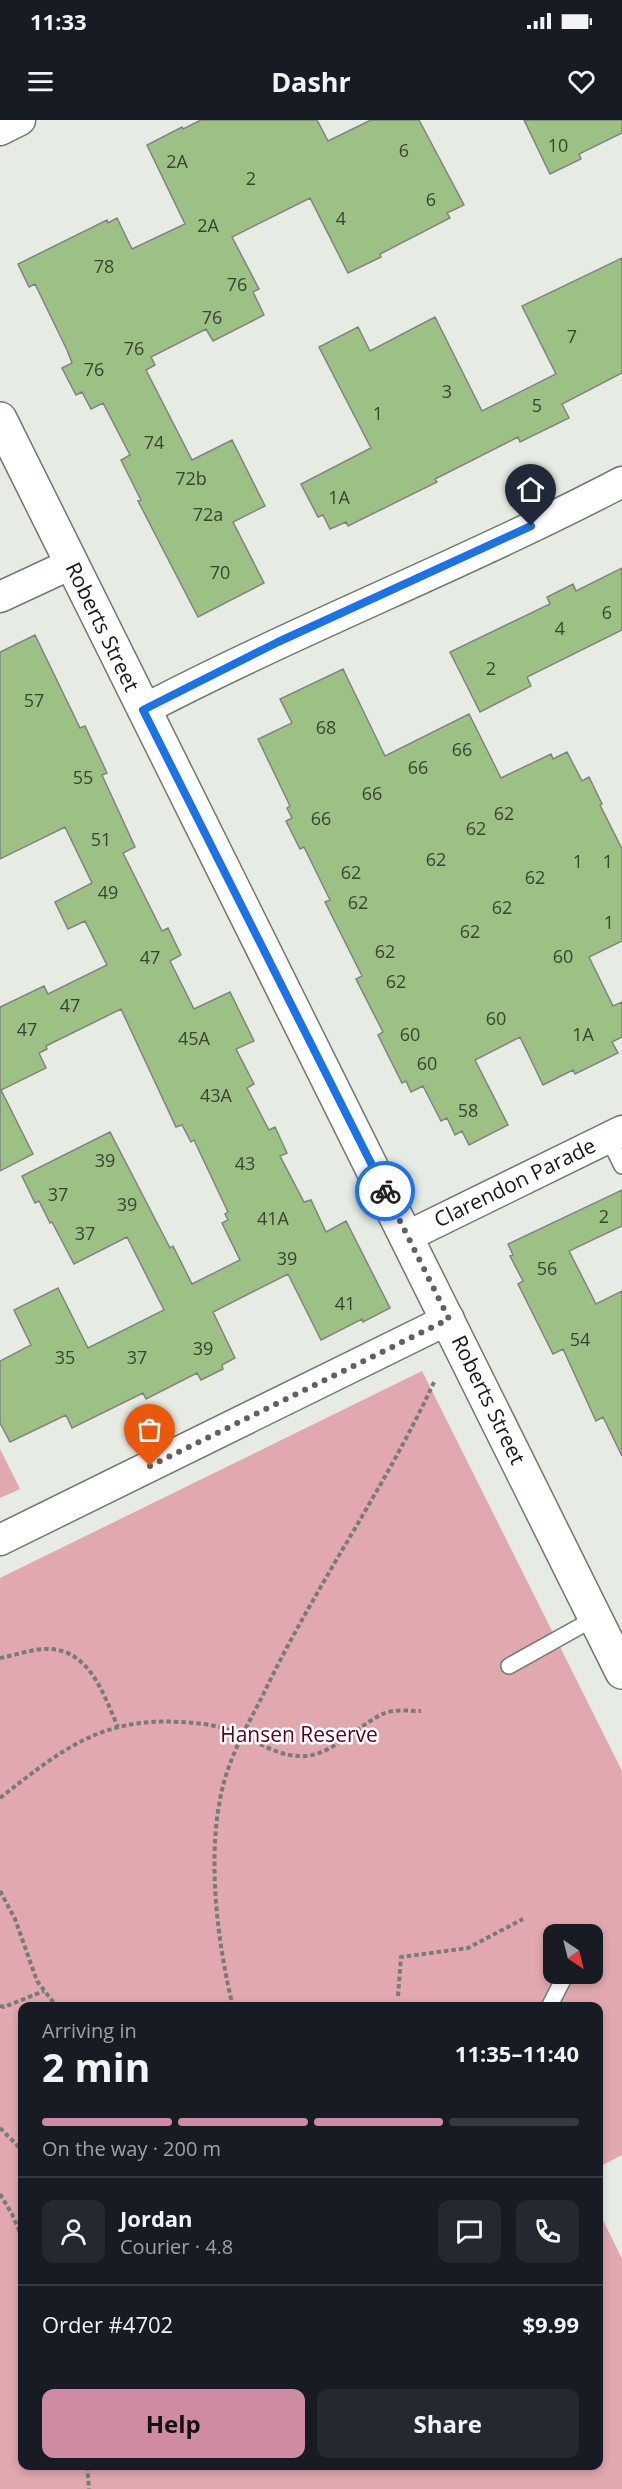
<!DOCTYPE html>
<meta charset="utf-8">
<style>
body{margin:0;font-family:"Open Sans",sans-serif;background:#242831;color:#f1f3f6;height:100vh;display:flex;flex-direction:column;font-size:22px;white-space:nowrap}
*{box-sizing:border-box;margin:0}
p{font-size:20px;color:#9ea1a6}
.icon{flex:none;width:33px;height:33px;fill:none;stroke:currentColor;stroke-width:2;stroke-linecap:round;stroke-linejoin:round}
.map{position:relative;flex:1;overflow:hidden}
.side{position:absolute;left:18px;top:1882px;width:585px;height:468px;display:flex;flex-direction:column;background:#171b24;border-radius:12px;box-shadow:0 3px 9px #0003}
.side>*{flex:none}
.needle{width:39px;rotate:145deg}
.buttons{position:absolute;left:543px;top:1804px;display:grid;gap:12px}
.buttons a{display:grid;place-items:center;width:60px;height:60px;border-radius:12px;background:#171b24;box-shadow:0 3px 9px #0003;font-size:30px}
.pin{position:absolute;display:grid;place-items:center;width:51px;height:51px;color:#fff;margin:-62px -26px;border-radius:50% 50% 50% 0;rotate:-45deg;box-shadow:0 0 6px #0007}
.pin .icon{rotate:45deg}
.courier{position:absolute;display:grid;place-items:center;width:60px;height:60px;margin:-30px;border:4px solid #1a73e8;border-radius:50%;background:#fff;color:#222;box-shadow:0 2px 8px #0007}
.head em{font-style:normal;font-weight:700}
.head div{display:flex;flex-direction:column-reverse}
.head{display:flex;align-items:center;justify-content:space-between;height:102px;padding:0 24px}
h1{font-size:39px;font-weight:700;line-height:45px}
.bar{display:grid;grid-template-columns:repeat(4,1fr);gap:9px 6px;align-content:center;height:72px;padding:0 24px}
.bar i{height:8px;border-radius:4px;background:#363941}
.bar .active{background:#cf8ba4}
.bar p{grid-column:span 4}
.line{display:flex;align-items:center;gap:15px;padding:0 24px;border-top:2px solid #363941}
.line div{flex:1}
.round{display:grid;place-items:center;flex:none;width:63px;height:63px;border-radius:12px;background:#242831}
.cta{display:flex;gap:12px;margin-top:auto;padding:12px 24px}
.cta a{flex:1;height:69px;border-radius:12px;background:#cf8ba4;color:#111;font-size:24px;font-weight:700;line-height:69px;text-align:center}
.cta a+a{background:#242831;color:#f1f3f6}
.status{display:flex;justify-content:space-between;align-items:center;height:42px;padding:0 30px;background:#171b24;direction:ltr}
.status svg{height:16px;fill:currentColor}
header{display:flex;justify-content:space-between;align-items:center;height:78px;padding:0 24px;background:#171b24;font-size:27px;font-weight:700}
.map>svg:first-child{display:block}
.green{fill:#e1a8af;fill-rule:evenodd}
.building{fill:#9dc185;stroke:#80847e;stroke-width:1.5}
.lines{fill:none;stroke-linecap:round;stroke-linejoin:round}
.lane-casing{stroke:#737771;stroke-width:18}
.street-casing{stroke:#737771;stroke-width:33}
.secondary-casing{stroke:#737771;stroke-width:36}
.path{stroke:#787b76;stroke-width:4;stroke-dasharray:4.5 3;stroke-linecap:butt}
.lane{stroke:#fff;stroke-width:15}
.street{stroke:#fff;stroke-width:30}
.secondary{stroke:#fff;stroke-width:33}
.done{stroke:#60625f;stroke-width:6;stroke-dasharray:0 10.8}
.route{stroke:#1a73e8;stroke-width:8}
.labels{text-anchor:middle;stroke-width:5;stroke-linejoin:round;paint-order:stroke}
.number-label{font-size:18px;fill:#394332}
.street-label{font-size:21px;fill:#181917;stroke:#fff}
.park-label{font-size:21px;fill:#5c011f;stroke:#fff}
</style>
<div class="status"><b>11:33</b><svg viewBox="0 0 49 12"><path d="M0 12V9h3v3zM5 12V6h3v6zM10 12V3h3v9zM15 12V0h3v12zM26 1h20v11H26zM47 4h2v5h-2z"/></svg></div>
<header><svg class="icon" aria-label="menu" viewBox="0 0 24 24"><path d="M4 6h16M4 12h16M4 18h16"/></svg>Dashr<svg class="icon" aria-label="heart" viewBox="0 0 24 24"><path d="M12 20l-8-8c-3-5 5-10 8-4 3-6 11-1 8 4z"/></svg></header>
<div class="map">
<svg width="622" height="2369" viewBox="0 0 622 2369">
<rect width="100%" height="100%" fill="#e6ebe4"/>
<path class="green" d="M422,1251L622,1651V2035L599,2047L598,1887H22V2346H598L599,2092L622,2139V2369H0V1458ZM554,1815H592V1854H554Z
M0,1329L20,1369L0,1378Z"/>
<path class="building" d="M201,0H317L328,21L371,0H419L464,85L447,93L450,98L380,134L381,137L348,153L310,78L232,117L259,169L253,172L264,195L213,221L206,209L151,237L155,245L146,250L192,340L232,320L265,386L233,402L264,463L198,497L138,381L141,380L121,340L130,335L103,283L91,289L82,272L76,275L62,248L72,243L67,230L35,164L29,167L18,144L107,100L108,103L117,98L132,129L185,104L147,25L182,7L183,9Z
M524,0H622V13L579,34L581,39L550,54Z
M622,138V253L562,284L569,298L520,322L518,317L435,359L437,362L348,406L346,402L330,409L323,395L318,397L301,364L371,328L319,227L358,207L370,231L435,197L482,291L556,254L522,186Z
M622,448V510L527,557L531,566L480,592L450,532L550,484L547,477L573,464L576,471Z
M35,515L80,608L85,606L107,653L102,655L135,727L123,733L162,811L168,808L181,835L170,841L194,889L230,872L254,921L236,929L254,964L247,968L269,1010L275,1007L287,1033L280,1036L304,1082L311,1080L326,1112L346,1101L390,1188L363,1202L362,1199L321,1220L288,1154L213,1192L235,1238L222,1245L223,1249L201,1260L197,1253L146,1279L143,1273L72,1308L66,1295L10,1322L0,1303V1241L31,1225L14,1190L58,1168L88,1228L164,1190L127,1117L74,1144L52,1102L50,1103L39,1081L35,1083L22,1056L110,1012L170,1128L173,1126L192,1164L240,1140L222,1103L228,1100L225,1094L228,1092L194,1020L191,1022L182,1005L176,1007L121,889L46,926L47,929L39,933L46,948L1,970L33,1034L0,1051V887L44,866L48,874L107,845L85,801L68,809L55,782L92,763L65,707L0,739V532Z
M343,549L385,636L469,594L501,658L551,634L553,639L567,632L582,661L589,657L602,684L600,685L622,729V821L589,837L613,886L622,882V917L612,922L618,933L575,954L573,950L543,965L520,917L475,940L508,1005L469,1025L462,1011L455,1015L447,998L441,1001L423,966L411,972L406,961L402,963L378,915L383,912L356,859L362,856L325,782L330,780L304,727L300,729L286,701L292,698L287,688L290,686L258,619L292,603L280,579Z
M622,1070V1106L569,1131L596,1184L622,1171V1336L603,1297L596,1301L563,1229L553,1234L518,1164L523,1161L510,1136L513,1135L508,1124Z"/>
<g class="lines">
<defs>
<path id="lane" d="M608,1018L622,1046
M509,1546L595,1498
M549,1887L566,1854"/>
<path id="street" d="M0,10L20,0
M0,477L71,444
M143,590C300,508 465,444 622,362
M408,1116L622,1011
M0,1420L449,1199"/>
<path id="secondary" d="M0,299C205,718 417,1133 622,1552"/>
</defs>
<use href="#lane" class="lane-casing"/>
<use href="#street" class="street-casing"/>
<use href="#secondary" class="secondary-casing"/>
<path class="path" d="M0,1538C16,1535 35,1528 51,1529C91,1532 104,1576 118,1607
M0,1678C59,1632 100,1597 180,1602C196,1603 213,1604 229,1610C255,1619 277,1638 306,1636C333,1634 359,1604 385,1593C395,1589 410,1591 421,1591
M0,1771L15,1799L37,1861L57,1887
M398,1876L401,1837L468,1828L523,1799
M0,1886L4,1887L44,1871
M233,1887C217,1822 206,1732 223,1666C231,1634 248,1604 263,1575C314,1467 385,1369 435,1260
M0,2008L22,2030
M0,2074L12,2094L22,2117
M87,2346L89,2369"/>
<use href="#lane" class="lane"/>
<use href="#street" class="street"/>
<use href="#secondary" class="secondary"/>
</g>
<g class="lines">
<path class="done" d="M150,1346L449,1199L385,1071"/>
<path class="route" d="M385,1071L143,590L278,522L531,406"/>
</g>
<g class="labels">
<g class="number-label">
<text x="558" y="32">10</text>
<text x="404" y="37">6</text>
<text x="177" y="48">2A</text>
<text x="251" y="65">2</text>
<text x="431" y="86">6</text>
<text x="341" y="105">4</text>
<text x="208" y="112">2A</text>
<text x="104" y="153">78</text>
<text x="237" y="171">76</text>
<text x="212" y="204">76</text>
<text x="572" y="223">7</text>
<text x="134" y="235">76</text>
<text x="94" y="256">76</text>
<text x="447" y="278">3</text>
<text x="537" y="292">5</text>
<text x="378" y="300">1</text>
<text x="154" y="329">74</text>
<text x="191" y="365">72b</text>
<text x="339" y="384">1A</text>
<text x="208" y="401">72a</text>
<text x="220" y="459">70</text>
<text x="607" y="499">6</text>
<text x="560" y="515">4</text>
<text x="491" y="555">2</text>
<text x="34" y="587">57</text>
<text x="326" y="614">68</text>
<text x="462" y="636">66</text>
<text x="418" y="654">66</text>
<text x="83" y="664">55</text>
<text x="372" y="680">66</text>
<text x="504" y="700">62</text>
<text x="321" y="705">66</text>
<text x="476" y="715">62</text>
<text x="101" y="726">51</text>
<text x="436" y="746">62</text>
<text x="578" y="748">1</text>
<text x="608" y="748">1</text>
<text x="351" y="759">62</text>
<text x="535" y="764">62</text>
<text x="108" y="779">49</text>
<text x="358" y="789">62</text>
<text x="502" y="794">62</text>
<text x="609" y="809">1</text>
<text x="470" y="818">62</text>
<text x="385" y="838">62</text>
<text x="563" y="843">60</text>
<text x="150" y="844">47</text>
<text x="396" y="868">62</text>
<text x="70" y="892">47</text>
<text x="496" y="905">60</text>
<text x="27" y="916">47</text>
<text x="410" y="921">60</text>
<text x="583" y="921">1A</text>
<text x="194" y="925">45A</text>
<text x="427" y="950">60</text>
<text x="216" y="982">43A</text>
<text x="468" y="997">58</text>
<text x="105" y="1047">39</text>
<text x="245" y="1050">43</text>
<text x="58" y="1081">37</text>
<text x="127" y="1091">39</text>
<text x="604" y="1103">2</text>
<text x="273" y="1105">41A</text>
<text x="85" y="1120">37</text>
<text x="287" y="1145">39</text>
<text x="547" y="1155">56</text>
<text x="345" y="1190">41</text>
<text x="580" y="1226">54</text>
<text x="203" y="1235">39</text>
<text x="65" y="1244">35</text>
<text x="137" y="1244">37</text>
</g>
<g class="street-label">
<text transform="translate(102 507) rotate(64)" y="7">Roberts Street</text>
<text transform="translate(515 1063) rotate(-26)" y="7">Clarendon Parade</text>
<text transform="translate(488 1280) rotate(64)" y="7">Roberts Street</text>
</g>
<g class="park-label">
<text x="299" y="1622">Hansen Reserve</text>
</g>
</g>
</svg>
<div class="buttons">
<a><svg class="needle" viewBox="-14 -14 28 28"><path d="M0-13l5 13h-10z" fill="#e53935"/><path d="M0 13l5-13h-10z" fill="#9ea1a6"/></svg></a>
</div>
<div class="pin" style="left:150px;top:1346px;background:#ea580c"><svg class="icon" aria-label="bag" viewBox="0 0 24 24"><path d="M5 8h14l-1 12H6zM9 8a3 3 0 0 1 6 0"/></svg></div>
<div class="pin" style="left:531px;top:406px;background:#1f2937"><svg class="icon" aria-label="home" viewBox="0 0 24 24"><path d="M3 11l9-7 9 7M6 9v11h12V9"/></svg></div>
<div class="courier" style="left:385px;top:1071px"><svg class="icon" aria-label="bike" viewBox="0 0 24 24"><circle cx="6" cy="16" r="4"/><circle cx="18" cy="16" r="4"/><path d="M6 16l4-8h5l3 8M10 8l3 8H6M13 5h3"/></svg></div>
<section class="side">
<div class="head"><div><h1>2 min</h1><p>Arriving in</p></div><em>11:35–11:40</em></div>
<div class="bar"><i class="active"></i><i class="active"></i><i class="active"></i><i></i><p>On the way · 200 m</p></div>
<div class="line" style="height:108px"><a class="round"><svg class="icon" aria-label="person" viewBox="0 0 24 24"><circle cx="12" cy="8" r="4"/><path d="M4 21q1-7 8-7t8 7"/></svg></a><div><b>Jordan</b><p>Courier · 4.8</p></div><a class="round"><svg class="icon" aria-label="chat" viewBox="0 0 24 24"><path d="M4 5h16v11H9l-5 4z"/></svg></a><a class="round"><svg class="icon" aria-label="phone" viewBox="0 0 24 24"><path d="M5 4h4l2 5-3 2q2 4 5 5l2-3 5 2v4C11 20 4 13 5 4z"/></svg></a></div>
<div class="line" style="height:78px"><div>Order #4702</div><b>$9.99</b></div>
<div class="cta"><a>Help</a><a>Share</a></div>
</section>
</div>
